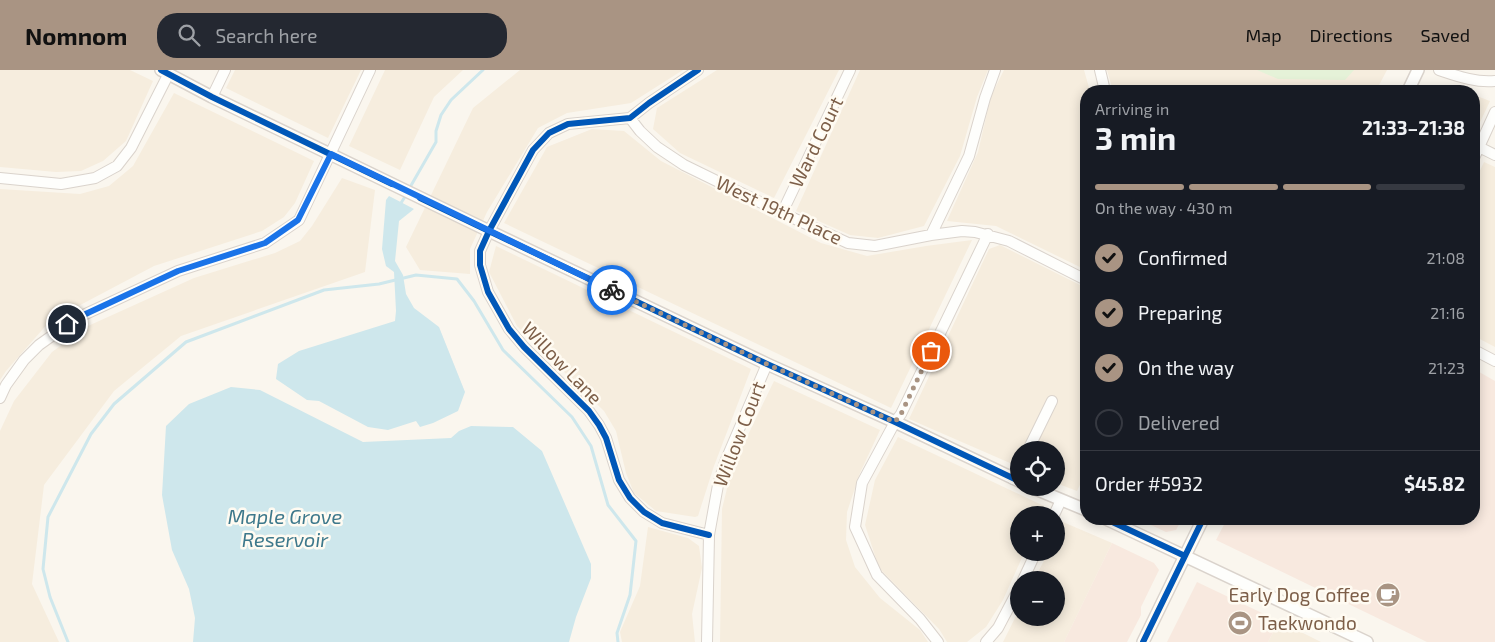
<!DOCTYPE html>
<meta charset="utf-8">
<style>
body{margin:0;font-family:"Exo 2",sans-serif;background:#242831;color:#f1f3f6;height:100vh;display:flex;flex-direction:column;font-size:19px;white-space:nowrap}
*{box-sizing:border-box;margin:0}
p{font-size:16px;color:#9ea1a6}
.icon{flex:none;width:28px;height:28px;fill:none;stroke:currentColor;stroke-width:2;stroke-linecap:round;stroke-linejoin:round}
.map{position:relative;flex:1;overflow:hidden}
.panel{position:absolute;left:1080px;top:15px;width:400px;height:440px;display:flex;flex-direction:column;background:#171b24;border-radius:20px;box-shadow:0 2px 12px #0003}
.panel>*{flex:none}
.buttons{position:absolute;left:1010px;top:371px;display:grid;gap:10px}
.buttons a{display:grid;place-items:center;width:55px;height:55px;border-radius:50%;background:#171b24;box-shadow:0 2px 12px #0003;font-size:25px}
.pin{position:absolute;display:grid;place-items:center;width:42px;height:42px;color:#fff;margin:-21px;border:2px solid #fff;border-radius:50%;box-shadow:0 1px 5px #0007}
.courier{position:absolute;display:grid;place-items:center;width:50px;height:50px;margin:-25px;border:4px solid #1a73e8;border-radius:50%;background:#fff;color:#222;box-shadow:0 1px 6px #0007}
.head em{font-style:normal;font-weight:700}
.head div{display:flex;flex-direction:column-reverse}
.head{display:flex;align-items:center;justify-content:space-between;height:85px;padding:0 15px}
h1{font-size:32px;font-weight:700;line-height:38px}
.bar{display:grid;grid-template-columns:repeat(4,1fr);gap:8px 5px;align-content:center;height:60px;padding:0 15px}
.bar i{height:6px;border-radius:4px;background:#363941}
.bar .on{background:#a99483}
.bar p{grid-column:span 4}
.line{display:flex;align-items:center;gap:12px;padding:0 15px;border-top:1px solid #363941}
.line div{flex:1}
ol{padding:0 15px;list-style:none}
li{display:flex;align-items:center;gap:15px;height:55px}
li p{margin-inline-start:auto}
li .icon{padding:5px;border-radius:50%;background:#a99483;color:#111;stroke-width:4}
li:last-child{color:#9ea1a6}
li i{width:28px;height:28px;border:2px solid #363941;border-radius:50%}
header{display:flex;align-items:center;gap:30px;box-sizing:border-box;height:70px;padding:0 25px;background:#a99483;color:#111}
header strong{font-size:24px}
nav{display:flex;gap:28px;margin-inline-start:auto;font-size:18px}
.search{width:350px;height:45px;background:#242831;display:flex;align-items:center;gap:12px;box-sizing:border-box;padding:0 18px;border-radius:20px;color:#9ea1a6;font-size:19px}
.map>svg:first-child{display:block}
.residential{fill:#f6edde}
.commercial{fill:#f8e9df}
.green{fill:#e5f2d8}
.water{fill:#cee7ec}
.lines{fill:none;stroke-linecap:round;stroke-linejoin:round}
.stream{stroke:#cee7ec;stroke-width:3}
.minor-casing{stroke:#dad3cc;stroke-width:12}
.tertiary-casing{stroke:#dad3cc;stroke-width:14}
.minor{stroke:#fefefc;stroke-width:10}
.tertiary{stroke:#fefefc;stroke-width:11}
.cycleway-casing{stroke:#fffbf2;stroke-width:9}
.cycleway{stroke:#0057b8;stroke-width:6}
.done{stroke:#a99483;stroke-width:5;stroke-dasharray:0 9}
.route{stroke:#1a73e8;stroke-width:6}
.labels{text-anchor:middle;stroke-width:5;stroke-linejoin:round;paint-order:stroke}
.street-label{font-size:19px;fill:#7d5f49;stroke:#fffbf2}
.poi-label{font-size:19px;fill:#7d5f49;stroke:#fffbf2;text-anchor:end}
.water-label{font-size:20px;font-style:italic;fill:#3d788b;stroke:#fffbf2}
</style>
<header>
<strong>Nomnom</strong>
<div class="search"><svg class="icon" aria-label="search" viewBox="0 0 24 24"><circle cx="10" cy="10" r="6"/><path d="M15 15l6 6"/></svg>Search here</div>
<nav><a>Map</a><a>Directions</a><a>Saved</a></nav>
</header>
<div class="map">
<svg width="1495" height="572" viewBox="0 0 1495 572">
<rect width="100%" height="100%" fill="#faf6ee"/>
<path class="residential" d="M0,0H130L153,11L126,71L103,91L81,101L56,102L0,97Z
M235,0H361L328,68L226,18Z
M385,0H463L434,27L400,100L349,76Z
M520,0H683L631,33L567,43L538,58L487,142L470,179V204L420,200L406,177L473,38Z
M717,0H839L774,128L680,83L653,59L657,38Z
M860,0H988L977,27L960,86L924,156L878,168L850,165L796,141Z
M1004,0H1084L1090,21H1086V200L996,156L947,151L978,82L991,26Z
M1107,0H1387L1376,21H1113Z
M174,23L314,91L295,133L284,147L262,161L154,196L50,251L6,301L0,310V119L80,124L109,116L133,96Z
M1474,25L1490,31L1474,65Z
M592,59L624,61L661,91L821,173L867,186L926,176L972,170L891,338L504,153L547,77Z
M1484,92L1495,97V277L1474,266V113Z
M342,108L375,120L365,202L181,266L114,321L44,415L32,514L59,572H0V361L14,331L52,282L88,256L194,208L275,183L300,171L312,156Z
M1000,175L1086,218V402L1077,421L1056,413V380H1019V397L909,349L989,179Z
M496,176L751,299L714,396L698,446L695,447L656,441L634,423L626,403L616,361L604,341L517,256L489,202Z
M774,311L880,360L860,403L847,442L846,470L855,497L880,528L920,560L928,572H720L722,439L732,398Z
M898,367L1044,436L1041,445H1019V482L1024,483L1003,530L986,557L967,572H947L939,559L879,498L865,455L875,410Z
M1063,452L1112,473L1064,572H1003L1019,540V548H1056V510H1034L1048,483L1056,482V465Z
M648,457L688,468L699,476L702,498L692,544L695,572H622L620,562L640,516Z
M1279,551L1321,572H1268Z"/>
<path class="commercial" d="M1474,299L1495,311V572H1427L1216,470L1227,449H1474Z
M1138,449H1182L1176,460L1166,462Z
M1112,473L1154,493L1159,500L1141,537V545L1127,572H1064Z
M1197,512L1279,551L1268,572H1167Z"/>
<path class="green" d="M1257,0H1354L1345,10L1278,9Z"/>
<path class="water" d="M389,126L414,139L399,151L395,191L403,205L406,224L414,238L439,257L465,322L458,341L433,353L420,357L416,351L388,360L368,357L319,331L307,330L276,309L278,294L299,281L395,251L396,241L394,202L386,196L382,179L386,130Z
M231,317L260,320L363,372L451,368L459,361L471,356L513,357L542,381L591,494V508L576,547L569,572H193L195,548L189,519L172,480L162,425L166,356L189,334Z"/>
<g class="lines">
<path class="stream" d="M409,119L436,72V61L441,45L451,30L483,0
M401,133L406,125
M68,572L50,527L43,499L48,447L91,364L114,334L186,272L324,220L379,214L416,205L457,209L474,231L503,280L572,347L591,376L608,435L636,471L630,525L617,563L618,572"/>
<defs>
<path id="minor" d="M698,0L649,33L630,48L568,54L549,63L533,80L489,161L480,181V195L488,222L509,259L524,277L589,341L599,355L606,368L619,410L630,428L644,442L662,453L709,465
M1100,0L1105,21
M1439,0C1457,6 1476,13 1495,11
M212,27L225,0
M630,48L640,61L657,77L684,95L782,143L848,173L875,176L931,165L962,161L975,162L1009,171L1086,210
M1479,77L1495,85
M1474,88L1495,42
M0,108L61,114L95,108L117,96L131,78L168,5
M782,143L850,0
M931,165L969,86L985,28L995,0
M1474,280L1495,291
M0,328L6,315L24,290L39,275L77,248L178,201L265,173L299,150L370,0
M1028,380L1052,331
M1013,409L1019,399
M1054,445L1061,430
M1023,510L1036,482
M707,572L709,465L718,415L725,392L767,294
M938,572L920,549L877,505L855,457L862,413L895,352L901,344L988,164
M986,572L998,558L1019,518"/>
<path id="tertiary" d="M161,0L212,27L489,161L767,294L895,352L1019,411
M1408,21L1418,0
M1033,418L1086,440
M1106,449L1367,572
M1143,572L1203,449"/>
</defs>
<use href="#minor" class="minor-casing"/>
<use href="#tertiary" class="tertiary-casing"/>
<use href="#minor" class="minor"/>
<use href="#tertiary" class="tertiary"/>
<defs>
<path id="cycleway" d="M161,0L212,27L392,114
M698,0L649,33L630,48L568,54L549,63L533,80L489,161L480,181V195L488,222L509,259L524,277L589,341L599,355L606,368L619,410L630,428L644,442L662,453L709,465
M420,128L767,294L895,352L1019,411
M1106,449L1185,486
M1143,572L1203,449"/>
</defs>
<use href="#cycleway" class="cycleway-casing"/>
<use href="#cycleway" class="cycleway"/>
</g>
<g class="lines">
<path class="done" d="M612,220L767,294L895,352L901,344L931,281"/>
<path class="route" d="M67,254L77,248L178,201L265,173L298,150L331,84L612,220"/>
</g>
<defs>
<symbol id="cafe-disc" viewBox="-11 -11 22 22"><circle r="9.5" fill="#a99483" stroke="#fffbf2"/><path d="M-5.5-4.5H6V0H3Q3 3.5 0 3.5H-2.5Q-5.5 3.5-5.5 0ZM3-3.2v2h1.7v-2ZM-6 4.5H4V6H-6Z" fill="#fff"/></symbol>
<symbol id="stadium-disc" viewBox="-11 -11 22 22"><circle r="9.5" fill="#a99483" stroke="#fffbf2"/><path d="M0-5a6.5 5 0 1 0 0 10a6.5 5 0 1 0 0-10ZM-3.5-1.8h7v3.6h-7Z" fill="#fff"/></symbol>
</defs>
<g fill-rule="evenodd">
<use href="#cafe-disc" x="1374" y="511" width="28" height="28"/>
<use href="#stadium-disc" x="1226" y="539" width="28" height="28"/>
</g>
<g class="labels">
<g class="street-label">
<text transform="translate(816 72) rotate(-64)" y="7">Ward Court</text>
<text transform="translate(779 140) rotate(25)" y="7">West 19th Place</text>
<text transform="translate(562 293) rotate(46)" y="7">Willow Lane</text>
<text transform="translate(739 364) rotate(-69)" y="7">Willow Court</text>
</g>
<g class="poi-label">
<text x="1370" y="532">Early Dog Coffee</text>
<text x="1258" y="560" text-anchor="start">Taekwondo</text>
</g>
<g class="water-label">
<text x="285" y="454">Maple Grove<tspan x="285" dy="23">Reservoir</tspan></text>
</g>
</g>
</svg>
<div class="buttons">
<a><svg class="icon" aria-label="locate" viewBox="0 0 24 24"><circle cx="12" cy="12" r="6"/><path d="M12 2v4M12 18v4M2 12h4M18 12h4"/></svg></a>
<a>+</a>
<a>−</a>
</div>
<div class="pin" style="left:931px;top:281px;background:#ea580c"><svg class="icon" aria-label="bag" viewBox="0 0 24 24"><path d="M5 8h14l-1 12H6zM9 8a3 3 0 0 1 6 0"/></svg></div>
<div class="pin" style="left:67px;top:254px;background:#1f2937"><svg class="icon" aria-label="home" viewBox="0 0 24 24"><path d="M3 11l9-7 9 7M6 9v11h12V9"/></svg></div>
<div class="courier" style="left:612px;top:220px"><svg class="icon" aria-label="bike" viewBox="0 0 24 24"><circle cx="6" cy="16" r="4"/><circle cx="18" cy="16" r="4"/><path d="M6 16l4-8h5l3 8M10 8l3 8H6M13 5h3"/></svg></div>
<section class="panel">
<div class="head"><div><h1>3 min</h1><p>Arriving in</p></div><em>21:33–21:38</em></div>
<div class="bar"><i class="on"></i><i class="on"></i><i class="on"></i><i></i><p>On the way · 430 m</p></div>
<ol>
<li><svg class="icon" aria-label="check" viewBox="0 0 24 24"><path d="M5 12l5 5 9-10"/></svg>Confirmed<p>21:08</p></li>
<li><svg class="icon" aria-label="check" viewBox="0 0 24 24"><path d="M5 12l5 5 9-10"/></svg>Preparing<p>21:16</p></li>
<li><svg class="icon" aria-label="check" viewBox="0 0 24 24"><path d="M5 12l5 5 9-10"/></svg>On the way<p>21:23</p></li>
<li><i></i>Delivered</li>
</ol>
<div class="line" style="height:65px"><div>Order #5932</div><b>$45.82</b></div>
</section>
</div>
